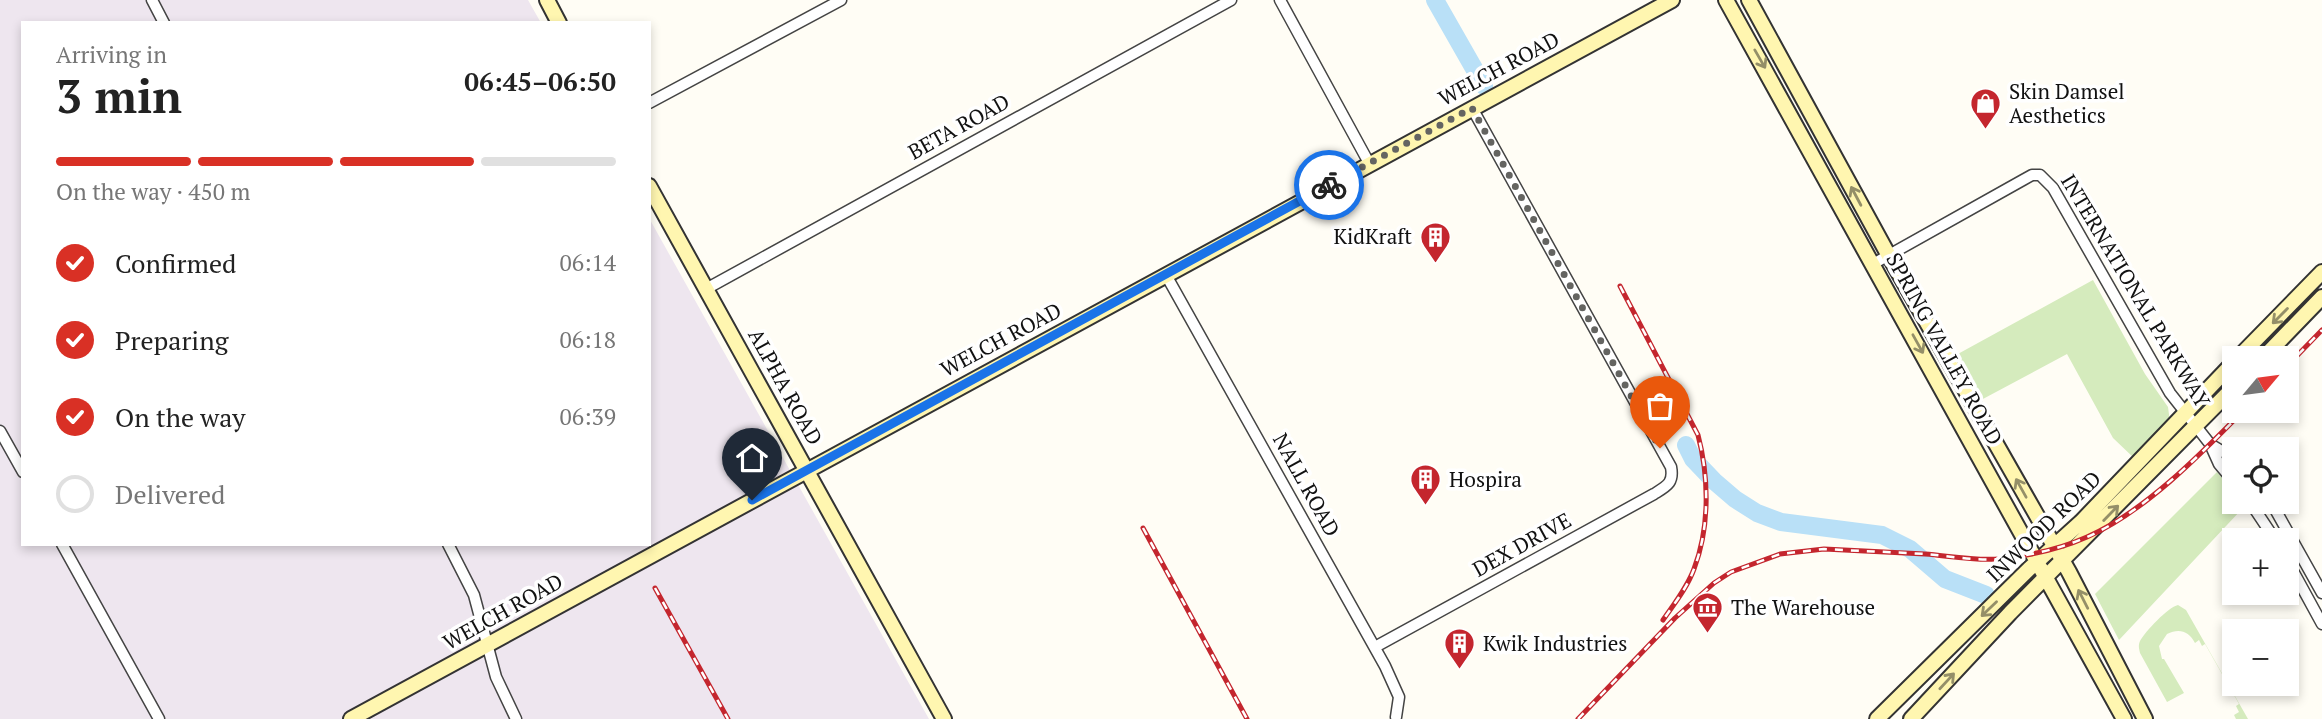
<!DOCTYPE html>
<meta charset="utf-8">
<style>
body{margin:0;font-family:"PT Serif",serif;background:#f6f6f6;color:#222;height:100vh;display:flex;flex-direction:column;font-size:26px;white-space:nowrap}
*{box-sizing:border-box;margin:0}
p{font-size:23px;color:#767676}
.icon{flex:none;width:38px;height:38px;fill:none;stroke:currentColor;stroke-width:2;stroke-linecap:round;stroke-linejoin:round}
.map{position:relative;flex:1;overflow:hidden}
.drawer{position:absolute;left:21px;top:21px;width:630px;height:525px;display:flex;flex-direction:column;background:#fff;border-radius:0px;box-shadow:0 4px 10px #0003}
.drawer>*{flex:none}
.needle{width:46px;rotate:61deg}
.controls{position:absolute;left:2222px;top:346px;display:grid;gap:14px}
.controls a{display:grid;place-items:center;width:77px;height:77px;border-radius:0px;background:#fff;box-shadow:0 4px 10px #0003;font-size:35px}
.pin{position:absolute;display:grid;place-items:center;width:60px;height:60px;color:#fff;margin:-72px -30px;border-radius:50% 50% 50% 0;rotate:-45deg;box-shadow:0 0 7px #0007}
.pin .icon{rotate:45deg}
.courier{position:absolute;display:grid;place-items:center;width:70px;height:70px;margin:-35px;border:5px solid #1a73e8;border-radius:50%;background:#fff;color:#222;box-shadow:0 2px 9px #0007}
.summary em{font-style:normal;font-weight:700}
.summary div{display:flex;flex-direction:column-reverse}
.summary{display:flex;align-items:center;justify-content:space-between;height:119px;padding:0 35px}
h1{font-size:46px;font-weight:700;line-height:52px}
.bar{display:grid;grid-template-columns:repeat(4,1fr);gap:10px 7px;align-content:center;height:84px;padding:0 35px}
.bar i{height:9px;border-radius:5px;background:#e0e0e0}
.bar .selected{background:#d93025}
.bar p{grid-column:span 4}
ol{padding:0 35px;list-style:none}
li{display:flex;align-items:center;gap:21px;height:77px}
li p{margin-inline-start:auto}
li .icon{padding:7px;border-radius:50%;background:#d93025;color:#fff;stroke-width:4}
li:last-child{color:#767676}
li i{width:38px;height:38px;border:4px solid #e0e0e0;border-radius:50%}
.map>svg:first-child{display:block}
.industrial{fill:#eee6ef}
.green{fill:#d5ebbd}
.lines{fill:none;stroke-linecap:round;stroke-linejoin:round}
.river{stroke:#b9e0f7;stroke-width:18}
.street-casing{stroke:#444;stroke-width:13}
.secondary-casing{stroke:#333;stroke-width:18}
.street{stroke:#fff;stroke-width:10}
.secondary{stroke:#fff6b0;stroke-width:14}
.rail-casing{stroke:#c4262e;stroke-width:5}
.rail{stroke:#fff;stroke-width:2.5;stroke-dasharray:8;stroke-linecap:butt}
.oneway{stroke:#948f68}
.done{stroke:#646461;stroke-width:7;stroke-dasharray:0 12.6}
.route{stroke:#1a73e8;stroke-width:9}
.labels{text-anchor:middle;stroke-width:7;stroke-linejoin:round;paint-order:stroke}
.street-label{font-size:21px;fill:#111;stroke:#fff}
.poi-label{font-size:21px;fill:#111;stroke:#fff;text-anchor:start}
</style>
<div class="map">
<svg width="2322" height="719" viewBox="0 0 2322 719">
<rect width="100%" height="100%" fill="#fffdf5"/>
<path class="industrial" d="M0,0H528L541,23H23V544H649V218L929,719H0Z"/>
<path class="green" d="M2093,280L2145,374L2168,407L2170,422L2135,459L2113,438L2067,354L1981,400L1956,355Z
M2217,472L2235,493V502H2242V509L2119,640L2095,594Z
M2178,605L2186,610L2248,719H2236L2234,715L2239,712L2236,706L2239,704L2205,644L2202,646L2199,640L2195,643C2189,631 2179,628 2167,634L2159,646L2162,659H2164L2184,693L2167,702L2140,653C2139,648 2138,646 2140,641C2145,632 2168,607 2178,605Z"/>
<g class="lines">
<path class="river" d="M1435,0L1484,86
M1686,445L1693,459L1714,481L1735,499L1757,513L1781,522L1882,535L1910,549L1945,579L1986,595"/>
<defs>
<path id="street" d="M152,0L164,23
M1280,0L1369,163
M649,103L841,0
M1873,264L2023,180L2032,175H2040L2053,188L2170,393L2210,444L2219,464L2235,483
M1166,275L1385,666L1399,697L1396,717
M706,289L1231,0
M0,431L23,472
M2210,444L2235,459
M2250,502L2276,541
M2271,502L2322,593
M62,544L159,719
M448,544L474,595L496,677L516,719
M2287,560L2322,624
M1375,647L1654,494C1667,486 1674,483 1671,467L1472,108"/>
<path id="secondary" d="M547,0L559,23
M1726,0L2124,719
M1749,0L1889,256L2069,572L2145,719
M649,186L944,719
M2237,359L2322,272
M2262,359L2322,297
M351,719L1672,0
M1877,719L2029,569L2081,522L2235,361
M1911,719L2010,613L2235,386"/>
</defs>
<use href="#street" class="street-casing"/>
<use href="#secondary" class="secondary-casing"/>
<use href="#street" class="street"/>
<use href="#secondary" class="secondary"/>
<defs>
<path id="rail" d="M1620,286L1698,435C1709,477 1710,527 1694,569C1687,588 1674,604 1663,620
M2287,366L2322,330
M1143,528L1247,719
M655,588L728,719
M1578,719L1675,618L1714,583L1731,572L1780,554L1824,549C1858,551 1891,552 1925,554C1949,556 1975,561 1999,559C2028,556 2060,549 2087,537C2144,512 2199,456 2243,411"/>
</defs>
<use href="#rail" class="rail-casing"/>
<use href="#rail" class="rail"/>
</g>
<defs><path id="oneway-shaft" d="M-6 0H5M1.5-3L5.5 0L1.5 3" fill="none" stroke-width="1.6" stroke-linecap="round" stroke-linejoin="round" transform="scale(1.75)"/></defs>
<g class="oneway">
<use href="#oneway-shaft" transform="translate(1760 59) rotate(60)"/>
<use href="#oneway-shaft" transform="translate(1856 196) rotate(-118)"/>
<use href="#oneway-shaft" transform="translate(2280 316) rotate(135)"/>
<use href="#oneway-shaft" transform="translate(1918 344) rotate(61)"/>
<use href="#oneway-shaft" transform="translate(2021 488) rotate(-119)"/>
<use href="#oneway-shaft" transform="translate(2111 513) rotate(-46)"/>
<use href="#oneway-shaft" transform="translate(2083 599) rotate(-117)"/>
<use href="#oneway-shaft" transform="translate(1989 609) rotate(136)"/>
<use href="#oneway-shaft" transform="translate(1947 681) rotate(-47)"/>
</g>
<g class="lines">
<path class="done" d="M1329,185L1472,108L1660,448"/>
<path class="route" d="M752,500L1329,185"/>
</g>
<defs>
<symbol id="shop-pin" viewBox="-11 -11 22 30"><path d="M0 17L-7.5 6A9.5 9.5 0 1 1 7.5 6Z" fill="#c4262e" stroke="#fff"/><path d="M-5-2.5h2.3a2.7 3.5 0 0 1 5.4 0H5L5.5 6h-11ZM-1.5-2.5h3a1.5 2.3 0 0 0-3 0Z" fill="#fff"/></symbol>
<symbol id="building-pin" viewBox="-11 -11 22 30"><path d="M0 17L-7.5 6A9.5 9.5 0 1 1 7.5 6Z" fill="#c4262e" stroke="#fff"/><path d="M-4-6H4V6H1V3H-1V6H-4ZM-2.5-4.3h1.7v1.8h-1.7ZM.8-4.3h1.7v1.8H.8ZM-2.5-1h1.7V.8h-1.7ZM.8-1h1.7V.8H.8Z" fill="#fff"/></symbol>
<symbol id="museum-pin" viewBox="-11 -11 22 30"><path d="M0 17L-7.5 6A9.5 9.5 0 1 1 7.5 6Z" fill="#c4262e" stroke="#fff"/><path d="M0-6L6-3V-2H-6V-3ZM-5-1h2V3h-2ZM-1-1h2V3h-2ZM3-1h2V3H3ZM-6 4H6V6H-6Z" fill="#fff"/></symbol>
</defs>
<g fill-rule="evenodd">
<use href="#shop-pin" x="1968" y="86" width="35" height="47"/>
<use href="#building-pin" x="1418" y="220" width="35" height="47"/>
<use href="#building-pin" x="1408" y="462" width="35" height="47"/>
<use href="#museum-pin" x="1690" y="590" width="35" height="47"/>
<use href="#building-pin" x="1442" y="626" width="35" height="47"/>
</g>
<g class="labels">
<g class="street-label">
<text transform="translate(1499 69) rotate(-28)" y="7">WELCH ROAD</text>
<text transform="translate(959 127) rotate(-29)" y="7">BETA ROAD</text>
<text transform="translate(2135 291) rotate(59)" y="7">INTERNATIONAL PARKWAY</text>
<text transform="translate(1001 340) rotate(-28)" y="7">WELCH ROAD</text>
<text transform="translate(1944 349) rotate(61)" y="7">SPRING VALLEY ROAD</text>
<text transform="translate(785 387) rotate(61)" y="7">ALPHA ROAD</text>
<text transform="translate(1306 485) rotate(61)" y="7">NALL ROAD</text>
<text transform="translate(2044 527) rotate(-44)" y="7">INWOOD ROAD</text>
<text transform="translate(1522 545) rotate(-29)" y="7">DEX DRIVE</text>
<text transform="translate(503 612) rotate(-29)" y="7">WELCH ROAD</text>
</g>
<g class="poi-label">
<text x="2009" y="99">Skin Damsel<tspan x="2009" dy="24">Aesthetics</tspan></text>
<text x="1412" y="244" text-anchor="end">KidKraft</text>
<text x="1449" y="487">Hospira</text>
<text x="1731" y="615">The Warehouse</text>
<text x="1483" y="651">Kwik Industries</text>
</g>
</g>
</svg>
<div class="controls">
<a><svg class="needle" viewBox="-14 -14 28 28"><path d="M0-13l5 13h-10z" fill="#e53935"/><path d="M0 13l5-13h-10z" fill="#767676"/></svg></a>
<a><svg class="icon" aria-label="locate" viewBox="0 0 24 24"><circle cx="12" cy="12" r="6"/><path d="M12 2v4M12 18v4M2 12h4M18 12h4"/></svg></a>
<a>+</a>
<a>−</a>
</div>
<div class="pin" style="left:1660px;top:448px;background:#ea580c"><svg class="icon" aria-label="bag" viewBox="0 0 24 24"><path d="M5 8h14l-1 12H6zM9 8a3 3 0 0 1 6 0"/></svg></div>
<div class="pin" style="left:752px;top:500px;background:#1f2937"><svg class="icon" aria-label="home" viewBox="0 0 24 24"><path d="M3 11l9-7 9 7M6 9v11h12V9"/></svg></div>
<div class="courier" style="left:1329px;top:185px"><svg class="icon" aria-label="bike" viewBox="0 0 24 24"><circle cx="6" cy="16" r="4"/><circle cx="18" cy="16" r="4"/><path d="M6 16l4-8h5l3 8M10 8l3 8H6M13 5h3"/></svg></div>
<section class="drawer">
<div class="summary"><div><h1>3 min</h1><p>Arriving in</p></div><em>06:45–06:50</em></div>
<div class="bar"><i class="selected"></i><i class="selected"></i><i class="selected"></i><i></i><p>On the way · 450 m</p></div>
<ol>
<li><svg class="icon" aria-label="check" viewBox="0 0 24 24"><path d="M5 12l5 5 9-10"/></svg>Confirmed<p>06:14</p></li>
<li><svg class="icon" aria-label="check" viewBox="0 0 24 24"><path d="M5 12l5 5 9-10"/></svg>Preparing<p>06:18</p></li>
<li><svg class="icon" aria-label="check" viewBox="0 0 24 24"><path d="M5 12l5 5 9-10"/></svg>On the way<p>06:39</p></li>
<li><i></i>Delivered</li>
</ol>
</section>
</div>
